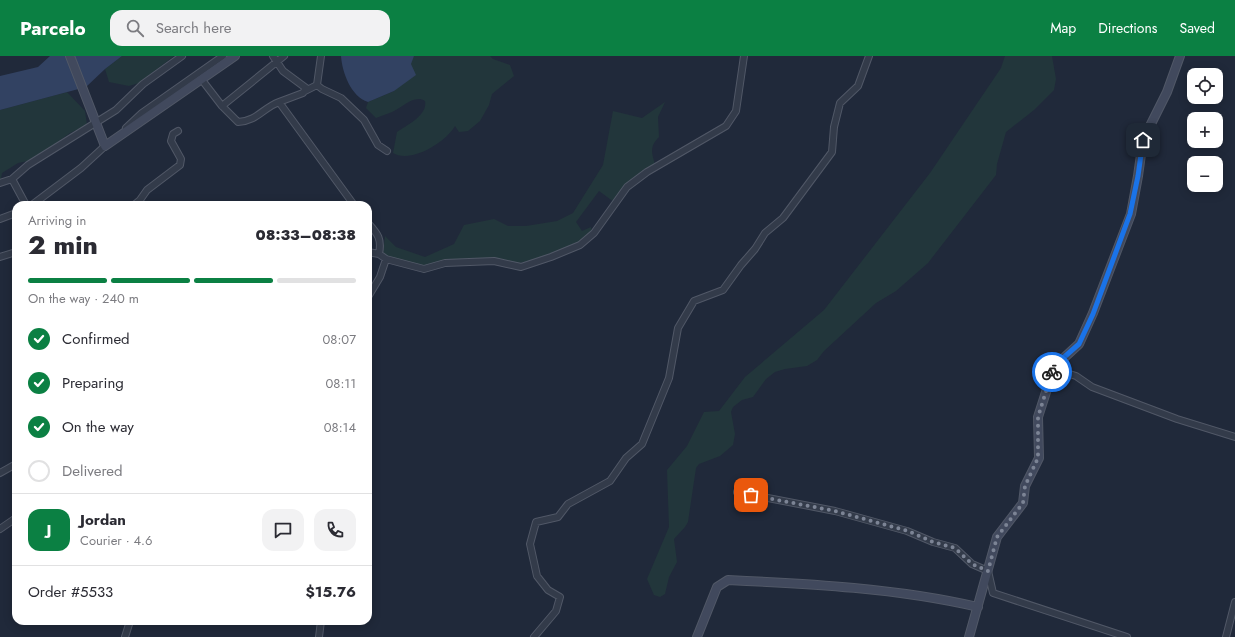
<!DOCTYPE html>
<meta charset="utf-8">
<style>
body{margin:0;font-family:Jost,sans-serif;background:#f2f2f3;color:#2b2b33;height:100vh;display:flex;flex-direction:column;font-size:15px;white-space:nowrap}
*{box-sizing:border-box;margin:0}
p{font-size:13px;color:#7c7c81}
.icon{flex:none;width:22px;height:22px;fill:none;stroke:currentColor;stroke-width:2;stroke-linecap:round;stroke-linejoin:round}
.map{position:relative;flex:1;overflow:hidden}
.details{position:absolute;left:12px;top:145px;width:360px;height:424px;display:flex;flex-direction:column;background:#fff;border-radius:12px;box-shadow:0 2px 10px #0003}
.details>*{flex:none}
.tools{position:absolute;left:1187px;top:12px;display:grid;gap:8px}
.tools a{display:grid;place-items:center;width:36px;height:36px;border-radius:8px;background:#fff;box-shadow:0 2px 10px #0003;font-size:20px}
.pin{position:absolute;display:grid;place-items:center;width:34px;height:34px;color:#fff;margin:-17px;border-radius:8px;box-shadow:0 2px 6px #0006}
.courier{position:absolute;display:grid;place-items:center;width:40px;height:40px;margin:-20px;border:3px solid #1a73e8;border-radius:50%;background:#fff;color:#222;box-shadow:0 1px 5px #0007}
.head em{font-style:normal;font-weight:800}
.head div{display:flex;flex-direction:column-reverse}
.head{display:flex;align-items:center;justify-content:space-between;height:68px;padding:0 16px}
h1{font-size:26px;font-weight:800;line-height:30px}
.bar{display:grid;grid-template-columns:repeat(4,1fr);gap:6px 4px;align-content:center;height:48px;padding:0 16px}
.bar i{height:5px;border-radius:3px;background:#e1e1e2}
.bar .on{background:#0b8043}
.bar p{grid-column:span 4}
.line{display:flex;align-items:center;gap:10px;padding:0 16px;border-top:1px solid #e1e1e2}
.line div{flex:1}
.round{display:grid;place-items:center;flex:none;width:42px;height:42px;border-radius:12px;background:#f2f2f3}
ol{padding:0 16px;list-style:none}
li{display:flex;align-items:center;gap:12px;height:44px}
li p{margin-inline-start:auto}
li .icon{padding:4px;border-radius:50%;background:#0b8043;color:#fff;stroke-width:4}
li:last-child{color:#7c7c81}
li i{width:22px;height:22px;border:2px solid #e1e1e2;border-radius:50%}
header{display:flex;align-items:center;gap:24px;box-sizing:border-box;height:56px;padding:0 20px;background:#0b8043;color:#fff}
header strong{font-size:19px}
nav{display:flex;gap:22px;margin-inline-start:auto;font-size:14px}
.search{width:280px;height:36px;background:#f2f2f3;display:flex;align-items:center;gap:10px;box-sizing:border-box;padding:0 14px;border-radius:12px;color:#7c7c81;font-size:15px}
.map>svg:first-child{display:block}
.green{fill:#22363b}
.water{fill:#324262}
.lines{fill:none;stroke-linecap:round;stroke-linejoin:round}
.street-casing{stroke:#515867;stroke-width:8}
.secondary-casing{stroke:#515867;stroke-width:10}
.street{stroke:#333b4a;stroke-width:6}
.secondary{stroke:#41495d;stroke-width:8}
.done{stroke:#7c8495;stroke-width:4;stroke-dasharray:0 7.2}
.route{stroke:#1a73e8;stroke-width:5}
</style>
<header>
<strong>Parcelo</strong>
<div class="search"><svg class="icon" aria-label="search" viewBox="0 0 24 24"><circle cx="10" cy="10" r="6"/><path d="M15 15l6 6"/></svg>Search here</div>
<nav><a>Map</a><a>Directions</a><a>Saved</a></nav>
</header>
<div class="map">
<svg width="1235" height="581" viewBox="0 0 1235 581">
<rect width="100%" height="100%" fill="#20293a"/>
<path class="green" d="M122,0H174L139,27L129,30L109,26L105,13Z
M414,0H490L493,3L510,9L514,20L492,38L489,49L480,65L468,75L459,76L455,70C446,86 411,108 393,97L397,76C407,69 428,59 425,45C414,38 402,52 392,56C387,58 381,60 376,62L366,52L368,46L394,35Z
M1005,0H1052L1056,23L1054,34L1034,54L1006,76L997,108L996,119L928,207L896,235L876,247L824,295L817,304L807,310L785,313L775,316L766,323L753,341L742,344L733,351L731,356L735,378L733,389L720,400L699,408L696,412L688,466L685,471L674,483L677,506L669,521L665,538L660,541L654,539L647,523L669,471L667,414L687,390L704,356L719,355L745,321L824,254L930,117L1001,12Z
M67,36L85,55L87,69L70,77L33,104L18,107L2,117L0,129V54Z
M665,46L658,61L659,81C650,90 651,96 655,108L628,127L614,146L599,135L576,166L582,175L591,171L592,176L579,187L553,199L528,206L515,207L488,202L424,211L389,203L383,198L385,180L396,191L425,201L454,188L464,169L494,163L508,170H526L557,165L573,157L603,109L613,55L642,62Z"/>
<path class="water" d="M50,0H122L105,13L86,31L0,54V20L38,11Z
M341,0H414L411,8L416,19L394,35L368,46C351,41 342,16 341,0Z"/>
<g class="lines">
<defs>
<path id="street" d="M273,0L283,15L306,32L303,37L279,46L354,149
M202,24L222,50L238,66C257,65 263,52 279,46
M317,29L322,33L341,42L364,64L378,89L387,95
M305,35L317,29L321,0
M222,50L284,0
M126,72L142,57L223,0
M12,123L26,149
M0,127L12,123L28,109L116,54L143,28L182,0
M32,149L81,112L105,90
M134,149L140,144L147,134L180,109L181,103L171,85L173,78L178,75
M0,163L16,157
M368,167C378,178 382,183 379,198
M368,196L379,198L386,203L424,213L445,207L494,205L521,211L551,201L580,189L594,177L627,131L647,116L726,70L736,55L744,0
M0,201L16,196
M368,241L380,221L386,203
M1054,311L1057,314L1076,320L1092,331L1177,363L1235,381
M368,343V376
M0,417L16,408
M737,436L835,455L907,475L933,486L955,492L972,508L988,515L993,537L1127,581
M0,473L16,462
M125,581L130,565
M319,581L321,565
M534,581L556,555L560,541L548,534L537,520L530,488L536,466L558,461L568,448L610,425L626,402L642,388L669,322L678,272L694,245L723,234L741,209L755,193L765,177L783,162L832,96L834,71L840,47L858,30L869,0
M1226,581L1235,546"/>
<path id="secondary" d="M70,0L105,90L235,0
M697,581L717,531L728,524C812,528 896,532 978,551
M969,581L997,481L1023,447L1025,430L1039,402L1038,361L1054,311L1079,288L1093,257L1131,158L1138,120L1143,84L1167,36L1180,0"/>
</defs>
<use href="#street" class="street-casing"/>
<use href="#secondary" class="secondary-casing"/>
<use href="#street" class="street"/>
<use href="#secondary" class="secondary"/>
</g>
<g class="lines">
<path class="done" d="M751,439L835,455L908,475L933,486L955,492L972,508L988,515L997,481L1023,447L1025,430L1038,402V361L1052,316"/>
<path class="route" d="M1052,316L1054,310L1079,288L1093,258L1130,158L1138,120L1143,84"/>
</g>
</svg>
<div class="tools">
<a><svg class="icon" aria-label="locate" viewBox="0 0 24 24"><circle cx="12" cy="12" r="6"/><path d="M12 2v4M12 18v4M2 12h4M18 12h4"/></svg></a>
<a>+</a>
<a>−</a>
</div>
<div class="pin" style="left:751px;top:439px;background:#ea580c"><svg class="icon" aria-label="bag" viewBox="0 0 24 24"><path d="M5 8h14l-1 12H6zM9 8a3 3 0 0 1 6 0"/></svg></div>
<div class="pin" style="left:1143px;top:84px;background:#1f2937"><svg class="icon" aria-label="home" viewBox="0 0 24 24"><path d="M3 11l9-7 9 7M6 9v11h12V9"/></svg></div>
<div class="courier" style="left:1052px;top:316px"><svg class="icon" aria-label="bike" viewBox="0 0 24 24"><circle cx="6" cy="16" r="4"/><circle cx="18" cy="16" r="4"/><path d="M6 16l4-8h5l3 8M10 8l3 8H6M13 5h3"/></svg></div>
<section class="details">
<div class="head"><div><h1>2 min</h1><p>Arriving in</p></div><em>08:33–08:38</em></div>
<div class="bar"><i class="on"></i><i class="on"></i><i class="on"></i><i></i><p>On the way · 240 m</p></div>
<ol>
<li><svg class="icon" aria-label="check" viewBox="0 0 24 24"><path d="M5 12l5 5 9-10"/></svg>Confirmed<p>08:07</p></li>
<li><svg class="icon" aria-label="check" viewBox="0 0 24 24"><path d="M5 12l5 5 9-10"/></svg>Preparing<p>08:11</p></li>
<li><svg class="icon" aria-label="check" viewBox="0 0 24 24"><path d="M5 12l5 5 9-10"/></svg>On the way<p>08:14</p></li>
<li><i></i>Delivered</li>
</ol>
<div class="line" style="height:72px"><b class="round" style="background:#0b8043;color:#fff">J</b><div><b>Jordan</b><p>Courier · 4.6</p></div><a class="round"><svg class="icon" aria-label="chat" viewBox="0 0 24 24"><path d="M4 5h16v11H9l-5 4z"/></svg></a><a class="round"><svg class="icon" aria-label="phone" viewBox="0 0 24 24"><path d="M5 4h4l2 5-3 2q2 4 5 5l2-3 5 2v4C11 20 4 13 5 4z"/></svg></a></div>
<div class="line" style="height:52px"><div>Order #5533</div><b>$15.76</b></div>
</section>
</div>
